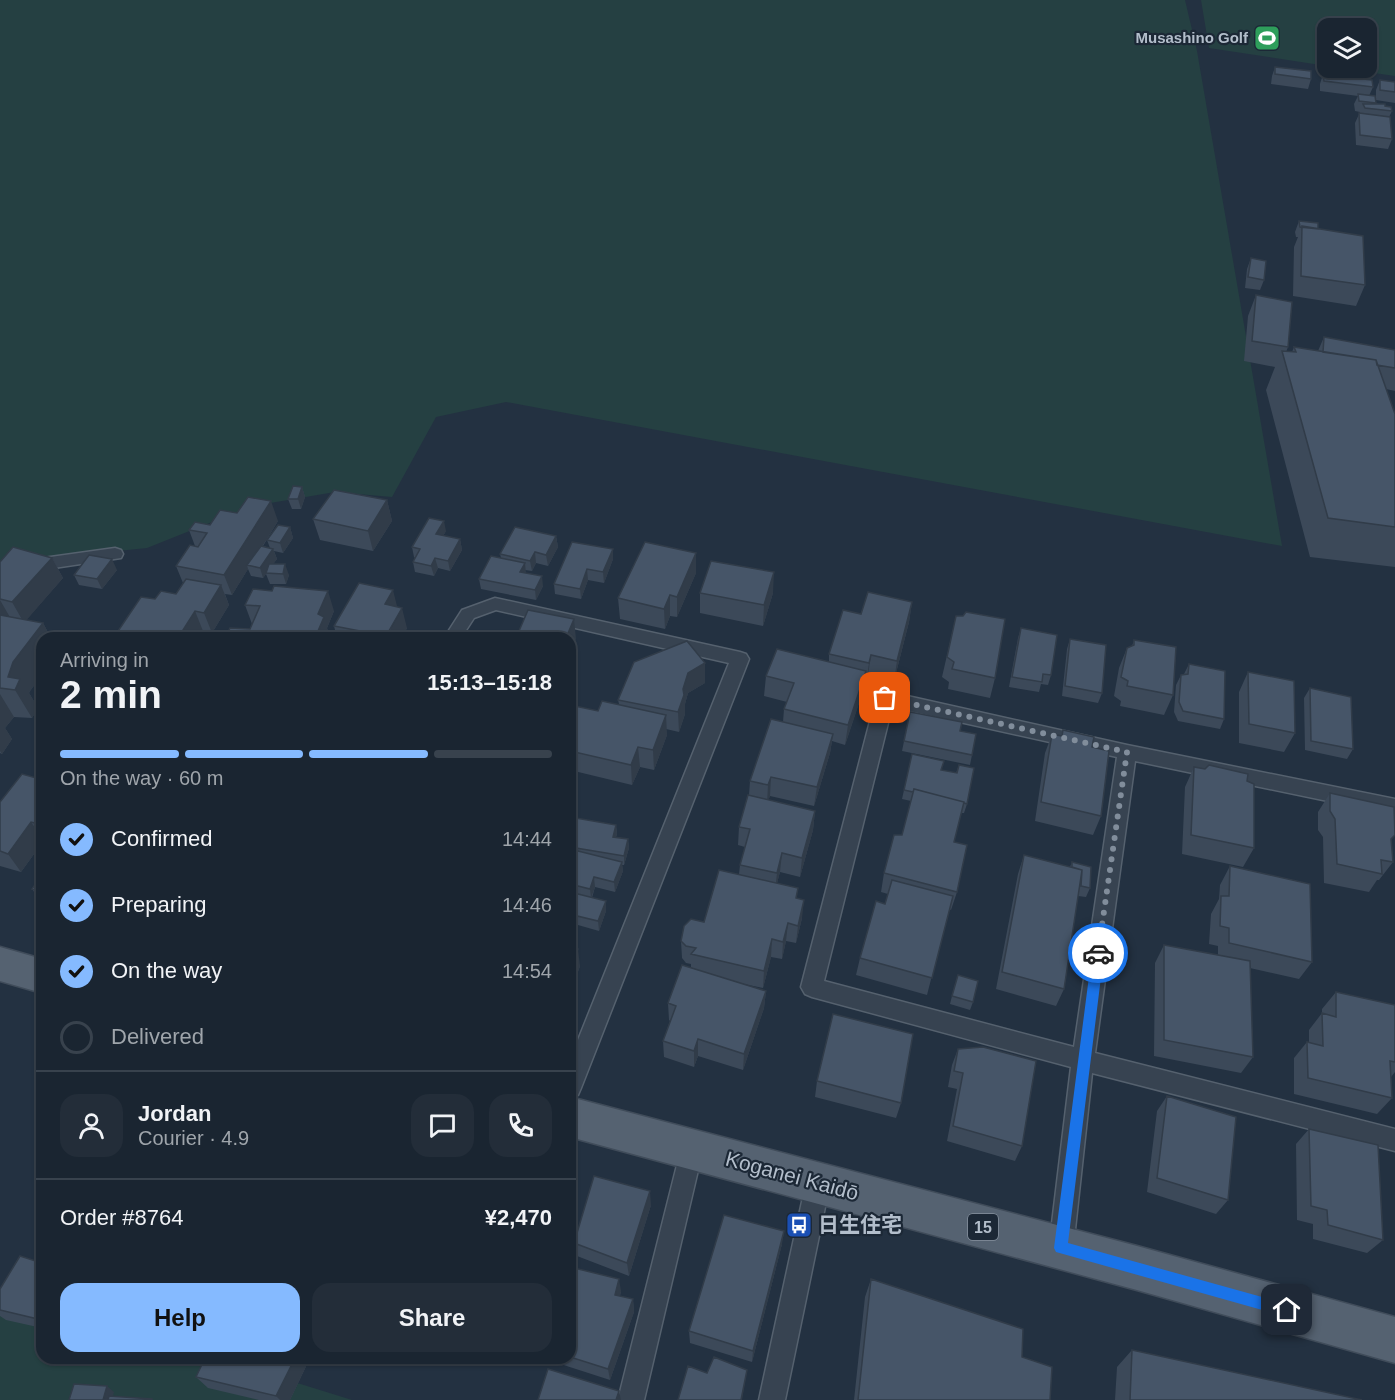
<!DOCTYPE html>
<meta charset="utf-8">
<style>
body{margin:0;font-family:Arial,"Noto Sans JP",sans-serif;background:#232d39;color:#f1f3f6;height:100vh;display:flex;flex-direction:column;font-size:22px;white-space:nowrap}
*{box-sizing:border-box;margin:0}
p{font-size:20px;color:#9fa5ab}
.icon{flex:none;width:33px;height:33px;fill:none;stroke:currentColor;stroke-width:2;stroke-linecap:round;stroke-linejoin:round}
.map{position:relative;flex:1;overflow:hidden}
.details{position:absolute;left:36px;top:632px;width:540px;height:732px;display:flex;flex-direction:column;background:#1a2531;border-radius:18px;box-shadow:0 2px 4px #0004,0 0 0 2px #38424d}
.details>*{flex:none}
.controls{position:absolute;left:1317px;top:18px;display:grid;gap:12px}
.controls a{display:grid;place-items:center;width:60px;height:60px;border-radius:12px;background:#1a2531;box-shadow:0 2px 4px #0004,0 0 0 2px #38424d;font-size:30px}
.pin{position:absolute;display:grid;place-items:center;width:51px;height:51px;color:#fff;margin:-26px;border-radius:12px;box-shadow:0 3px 9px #0006}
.courier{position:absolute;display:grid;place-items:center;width:60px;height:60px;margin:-30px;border:4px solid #1a73e8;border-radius:50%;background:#fff;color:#222;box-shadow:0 2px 8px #0007}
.overview em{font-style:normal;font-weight:800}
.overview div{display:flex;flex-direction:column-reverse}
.overview{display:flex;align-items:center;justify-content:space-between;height:102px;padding:0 24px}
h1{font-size:39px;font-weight:800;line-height:45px}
.bar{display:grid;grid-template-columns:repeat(4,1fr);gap:9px 6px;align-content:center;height:72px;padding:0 24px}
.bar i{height:8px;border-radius:4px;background:#38424d}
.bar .current{background:#85baff}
.bar p{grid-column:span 4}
.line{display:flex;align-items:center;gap:15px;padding:0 24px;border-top:2px solid #38424d}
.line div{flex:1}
.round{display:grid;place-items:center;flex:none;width:63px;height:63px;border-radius:18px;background:#232d39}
ol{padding:0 24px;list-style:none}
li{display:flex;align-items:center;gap:18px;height:66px}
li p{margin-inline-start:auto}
li .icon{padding:6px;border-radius:50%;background:#85baff;color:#111;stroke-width:4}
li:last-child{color:#9fa5ab}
li i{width:33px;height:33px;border:3px solid #38424d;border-radius:50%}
.action{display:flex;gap:12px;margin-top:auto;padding:12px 24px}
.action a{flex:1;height:69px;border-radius:18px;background:#85baff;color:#111;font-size:24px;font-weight:800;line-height:69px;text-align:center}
.action a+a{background:#232d39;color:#f1f3f6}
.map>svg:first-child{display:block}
.green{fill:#254042}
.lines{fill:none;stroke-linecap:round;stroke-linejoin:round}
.service-casing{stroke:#55616e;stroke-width:3}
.primary-casing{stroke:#404c5a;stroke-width:3}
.service{fill:#374351;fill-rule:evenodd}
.primary{fill:#556271;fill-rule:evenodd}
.wall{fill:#3c4959}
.shaded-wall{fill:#313c49}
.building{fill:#465568;stroke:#313c49;stroke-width:1.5}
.route{fill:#1a73e8}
.done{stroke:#818d9b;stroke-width:6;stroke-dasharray:0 10.8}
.labels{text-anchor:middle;stroke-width:4.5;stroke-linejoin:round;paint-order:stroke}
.far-poi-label{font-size:15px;font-weight:bold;fill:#b3becb;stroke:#1c2836;text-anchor:end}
.shield{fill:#1c2836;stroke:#86919e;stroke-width:1.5}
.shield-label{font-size:16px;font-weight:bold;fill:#b3becb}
.near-street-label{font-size:21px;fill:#b3becb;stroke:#1c2836}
.near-poi-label{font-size:21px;font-weight:bold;fill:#b3becb;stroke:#1c2836;text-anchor:start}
</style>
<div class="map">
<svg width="1395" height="1400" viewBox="0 0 1395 1400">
<rect width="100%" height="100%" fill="#233141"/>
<path class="green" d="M0,0H1185L1197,51L1282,546L506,402L436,417L392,497L335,492L252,506L147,548L0,563Z
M1201,0H1395V76L1339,68H1366V28H1328L1327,66L1209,48Z
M0,1289L42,1302V1358H217L352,1400H0Z"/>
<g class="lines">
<defs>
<path id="service" d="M115,548L121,550L123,554L121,558L0,576V564Z
M495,598L740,652L746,654L749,659L581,1088L578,1095L570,1099V1060L729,663L496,610L474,618L461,638H444L462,610Z
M885,691L1127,745L1395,799V815L1135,761L1095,1053L1395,1129V1151L1092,1073L1073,1248L1069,1256L1061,1260L1053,1256L1049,1248L1071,1067L812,997L805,994L801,987L876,698L879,693ZM892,707L1117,757L1074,1047L824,981Z
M692,1138L700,1141L703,1149L644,1400H618L681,1149L684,1141Z
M818,1171L826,1175L830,1183L785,1400H759L806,1183L810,1175Z"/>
<path id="primary" d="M0,947L42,959V993L0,981Z
M570,1097L1137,1246L1395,1317V1363L1137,1290L570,1137Z"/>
</defs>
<use href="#service" class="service-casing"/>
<use href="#primary" class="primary-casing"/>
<use href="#service" class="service"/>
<use href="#primary" class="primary"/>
</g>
<path class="wall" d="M1275,67L1311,79L1308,89L1271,84L1272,76Z
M1323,74L1373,87L1369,96L1376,103L1385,106L1392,111L1389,117L1392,139L1388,149L1356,145L1355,123L1360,112L1355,111L1354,104L1358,96L1320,91V84Z
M1380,80L1395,82V103L1376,100V90Z
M1299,221L1318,229L1365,285L1356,306L1293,296L1294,247L1298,237H1296L1295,232Z
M1251,258L1264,280L1260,290L1245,288L1247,269Z
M1256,295L1288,347L1286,352H1292L1294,347L1318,351L1324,337L1395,350V391L1386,389L1395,414V567L1310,557L1266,390L1275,367L1244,361L1248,316Z
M302,487L305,497L301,509H292L288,499Z
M387,500L392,521L373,551L320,540L313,519Z
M278,521L263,546L270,548L267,540L290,527L293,538L283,553L274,551L277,559L273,564L289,575L286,584H270L266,574L263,578L251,576L248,569L232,595L225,594L229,605L212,633L203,631L155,599L176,594L183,583L176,566L195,546L189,530L210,525Z
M446,531L443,536L460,539L462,550L450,571L438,568L434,576L415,572L413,562L415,558L414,557L412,547Z
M556,536L558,547L548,566L536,563L532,571L525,570L526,573L543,586L536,600L481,589L479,579L501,558L500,554Z
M613,549V559L604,583L588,580L581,599L555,594L554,584Z
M52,558L63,578L26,620L43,623L51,638H42V675L30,691L29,693L38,708L32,718L14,717L5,728L12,739L2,754L0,753V562Z
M117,570L102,589L79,585L74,575Z
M696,573L677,617L670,616L665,629L620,619L618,598Z
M700,593H773L763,626L700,613Z
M912,602L909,622L894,681L868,675L866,683L864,682L863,691L845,745L832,741L830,753L814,806L770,796L768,800L815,811L813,830L800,877L780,872L777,883L797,898L802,918L796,943L786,941L782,959L771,957L763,988L739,983L766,991L764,1008L743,1070L698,1056L694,1067L664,1057L663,1041L670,1021L669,1020L668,1003L691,968V964L686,963L682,958L681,941L704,922L739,874L740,865L745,847L738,845L739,827L749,795L750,781L783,722L784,709L787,702L764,696L766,676L829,662V654L861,614Z
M245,605L334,611L327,628L330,638H225L250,629L252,624Z
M956,616L995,678L990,698L948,689L949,682L942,677Z
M334,626L407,628L402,638H337Z
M1021,628L1051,675L1048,685L1041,684L1039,692L1009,687L1018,638Z
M1070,639L1102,693L1098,703L1062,696L1067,649Z
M1134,640L1173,695L1164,715L1120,706L1121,701L1114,696L1119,668L1127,648L1132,646Z
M1189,664L1224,719L1220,729L1178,721L1174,712L1176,685L1181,675L1184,674Z
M1248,672L1295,733L1284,752L1239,743V692Z
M705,683L688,693L685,704V714L679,732L666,729L667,735L654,770L640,767L632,785L570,770V705L598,711L619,704L618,700Z
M1310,688L1353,749L1347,759L1305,750L1304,698Z
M910,712L960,731L972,755L970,765L902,751Z
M1063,730L1092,747L1101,816L1093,835L1035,821L1045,753L1052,734L1061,736Z
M912,754L942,770L956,773L959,765L967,804L964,813H961L954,842L957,892L951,910L949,909L927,995L856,975L860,958L885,904L888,894L881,892L884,873L902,835L911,801L902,799Z
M1194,767L1247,781L1254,848L1243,867L1182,854L1185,787Z
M42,770V843L21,872L0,866V802L36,778Z
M1330,793L1395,835L1391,840L1393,862L1379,880H1377L1369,892L1324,883L1323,837L1318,830V812Z
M570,817L616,825L617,834L616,837L628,839L629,848L624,865H622L623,871L615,892L595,887L592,898L606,901V911L599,931L578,925L574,937L570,935Z
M1024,855L1070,867L1072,862L1090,888L1086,897L1078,896L1064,989L1056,1006L996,989L1018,874Z
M1230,866L1312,962L1299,979L1250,968L1253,1057L1241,1073L1154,1056L1155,963L1164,945L1218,955V946L1209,944L1211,914L1219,899L1220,885Z
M42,875V903L32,889Z
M570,947L580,966L572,989L570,988Z
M955,984L973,1002L970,1010L950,1004Z
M1336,992L1395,1005V1072L1391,1077L1392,1098L1377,1114L1294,1094V1058L1307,1042L1309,1043V1030L1322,1013V1009Z
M958,1049L1022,1146L1015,1161L947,1141L957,1089L948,1087L952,1065Z
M817,1081L901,1103L896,1118L815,1097Z
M1167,1096L1228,1200L1216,1214L1147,1192L1157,1111Z
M1309,1129L1383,1240L1367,1253L1313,1239V1224L1297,1220L1296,1144Z
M651,1205L629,1276L577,1256L574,1243Z
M782,1244L752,1362L690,1343L689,1331Z
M42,1263V1328L6,1320L0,1316V1289Z
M871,1279L1022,1357L1050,1400H854L865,1297Z
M621,1291L620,1296L633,1299L634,1312L610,1380L545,1359L544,1358H570Z
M1132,1350L1362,1400H1115L1117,1367Z
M87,1358H108L105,1363Z
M205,1358H310L290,1400H259L208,1388L196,1377Z"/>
<path class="shaded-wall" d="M302,487L305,497L301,509L298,499Z
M387,500L392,521L373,551L368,531Z
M271,501L278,521L250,566L247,565L248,569L232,595L224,575Z
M444,521L446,531L438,544L436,534Z
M290,527L293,538L283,553L280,543Z
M556,536L558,547L548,566L546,555Z
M460,539L462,550L450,571L448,561Z
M273,549L277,559L263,578L260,568Z
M613,549V559L604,583L603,572Z
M535,552L536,563L532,571L530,561Z
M696,553V573L677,617V597Z
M52,558L63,578L24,623L12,602Z
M435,558L438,568L434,576L431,566Z
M112,559L117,570L102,589L97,579Z
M525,563L526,574L520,572Z
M285,564L289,575L286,584L283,574Z
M587,569L588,580L581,599L580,589Z
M774,572L773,593L763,626L764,605Z
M542,576L543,586L536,600L535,590Z
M221,585L229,605L212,633L204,613Z
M393,590L398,610L385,604Z
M328,591L334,611L327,628L330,637L315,638L318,614Z
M670,595V616L665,629L664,609Z
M0,600L11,619L0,623Z
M912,602L909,622L894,681L897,661Z
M402,608L407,628L402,638H386Z
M195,611L203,631L200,638H178Z
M574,619L576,639L570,654V638H566Z
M43,623L51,638H42V675L30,691L29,693L38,708L32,718L15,690L8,677L13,662Z
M871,655L868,675L866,683L869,663Z
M705,663V683L688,693L685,704V714L679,732L678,712L683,689L688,673Z
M866,671L863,691L845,745L848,725Z
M0,694L14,717L5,728L12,739L2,754L0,751Z
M666,715L667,735L654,770L653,750Z
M833,734L830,753L814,806L817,787Z
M638,747L640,767L632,785L631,765Z
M771,777L770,796L767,804L768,785Z
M815,811L813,830L800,877L802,858Z
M31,822L42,838V843L21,872L8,854Z
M616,825L617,834L613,846V837Z
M628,839L629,848L624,865V856Z
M782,853L780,872L775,891L777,873Z
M622,862L623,871L615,892L614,882Z
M594,877L595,887L591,898L590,889Z
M804,900L802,918L796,943L798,926Z
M606,901V911L599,931L598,921Z
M577,916L578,925L574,937L573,928Z
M788,923L786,941L782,959L783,942Z
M772,939L771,957L763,988L764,971Z
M578,949L580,966L572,989L570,970Z
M766,991L764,1008L743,1070L744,1054Z
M698,1039V1056L694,1067V1051Z
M650,1191L651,1205L629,1276L627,1263Z
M784,1231L782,1244L752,1362L753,1351Z
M619,1279L621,1291L617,1307L615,1295Z
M633,1299L634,1312L610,1380L608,1369Z
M99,1358H108L105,1363Z
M295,1358H310L290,1400H280L276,1396Z
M747,1370L742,1400H741Z
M107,1386L114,1392L112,1400H103Z
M619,1391L621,1400H616Z"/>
<path class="building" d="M1275,67L1311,71V79L1275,74Z
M1323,74L1372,80L1373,87L1324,81Z
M1380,80L1395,82V92L1380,90Z
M1358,94L1375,96L1376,103L1359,101Z
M1363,104H1385V106L1391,107L1392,111L1365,108Z
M1359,113L1390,117L1392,139L1360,135Z
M1299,221L1318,223V229L1300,227Z
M1302,226L1363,236L1365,285L1301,276Z
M1251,258L1266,261L1264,280L1248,277Z
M1256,295L1292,302L1288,347L1252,341Z
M1324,337L1395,350V368L1377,365L1376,360L1323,352Z
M1294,347L1376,360L1395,414V527L1328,518L1282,351L1296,352Z
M293,486L302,487L298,499H288Z
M334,490L387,500L368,531L313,519Z
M248,497L271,501L224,575L176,566L190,545L198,547L207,533L189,530L195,522L210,525L220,510L237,513Z
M429,518L444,521L436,534L460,539L448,561L435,558L431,566L413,562L420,549L412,547Z
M278,525L290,527L280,543L267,540Z
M515,527L556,536L546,555L535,552L530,561L500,554Z
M572,542L613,549L603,572L587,569L580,589L554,584Z
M645,542L696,553L677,597L670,595L664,609L618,598Z
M261,546L273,549L260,568L247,565Z
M13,547L52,558L12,602L0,599V562Z
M89,555L112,559L97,579L74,575Z
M491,556L525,563L520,572L542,576L535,590L479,579Z
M711,561L774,572L764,605L700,593Z
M269,564H285L283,574L266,573Z
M186,579L221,585L204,613L195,611L178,638L114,637L141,597L155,599L161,591L176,594Z
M359,583L393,590L385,604L402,608L386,636L334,626Z
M274,586L328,591L318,614L324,617L315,638H225L230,628L250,629L260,606L245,605L253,589L272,591Z
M868,592L912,602L897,661L871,655L869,663L829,654L843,610L861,614Z
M528,610L574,619L566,638H516Z
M966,612L1005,619L995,678L952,669L954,662L947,657L956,616H963Z
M0,615L43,623L13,662L8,677L20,679L15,690L0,688Z
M1021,628L1057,635L1051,675L1043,674L1042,682L1012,677Z
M1070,639L1106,645L1102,693L1065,686Z
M1134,640L1176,647L1173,695L1127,686L1128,681L1121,677L1127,648L1134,645Z
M687,641L705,663L688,673L683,689L684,695L678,712L618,700L634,662Z
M777,649L866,671L848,725L784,709L794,683L766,676Z
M1189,664L1225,671L1224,719L1183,711L1179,702L1181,675L1188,674Z
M1248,672L1294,681L1295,733L1249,724Z
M1310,688L1351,697L1353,749L1311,741Z
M602,701L666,715L653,750L638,747L631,765L570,751V705L598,711Z
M910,712L962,722L960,731L976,734L972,755L904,741Z
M771,719L833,734L817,787L771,777L768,785L750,781Z
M1063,730L1094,737L1092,747L1109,751L1101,816L1041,802L1052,734L1062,736Z
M912,754L944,761L941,770L957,773L959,765L974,768L967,804L964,803V802L914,789L913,792L904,790Z
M1209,765L1248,774L1247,781L1254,784V848L1191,835L1194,767L1205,769Z
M42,770V821L39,824L31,822L8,854L0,851V802L22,774L36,778Z
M914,789L964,802L954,842L967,845L957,892L884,873L894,835H902Z
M1330,793L1394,807L1395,835L1391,839L1393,862L1381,860L1382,874L1337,864L1335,819L1330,811Z
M748,795L815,811L802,858L782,853L777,873L740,865L750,829L739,827Z
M570,817L616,825L613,837L628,839L624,856L570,847Z
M570,849L622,862L614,882L594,877L590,889L570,884Z
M1024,855L1082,870L1064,989L1002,972Z
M1072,862L1091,867L1090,888L1081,886L1082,870L1072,867Z
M1230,866L1310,884L1312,962L1229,943V928L1220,926L1221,896H1229Z
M719,870L798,888L796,898L804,900L798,926L788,923L783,942L772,939L764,971L691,954L696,948L686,946L681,941L684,926L691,919L704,922Z
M42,875V892L32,889Z
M892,880L953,896L932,978L860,958L876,901L885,904Z
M570,892L606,901L598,921L577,916L573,928L570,927Z
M1164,945L1250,961L1253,1057L1164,1040Z
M570,947L578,949L570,970Z
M682,965L766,991L744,1054L698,1039L694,1051L663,1041L676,1006L668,1003Z
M958,975L978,981L973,1002L952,996Z
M1336,992L1395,1005V1062L1390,1061L1392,1098L1308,1078L1307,1042L1323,1046L1322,1013L1336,1017Z
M833,1014L913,1034L901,1103L817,1081Z
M983,1047L1036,1061L1022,1146L953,1126L963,1073L954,1071L958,1049Z
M1167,1096L1236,1117L1228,1200L1157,1178Z
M1309,1129L1378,1145L1383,1240L1328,1225L1327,1210L1311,1206Z
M594,1176L650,1191L627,1263L574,1243Z
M724,1215L784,1231L753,1351L689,1331Z
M20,1256L42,1263V1320L0,1310V1289Z
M570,1267L619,1279L615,1295L633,1299L608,1369L570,1357Z
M871,1279L1023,1329L1022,1357L1052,1367L1050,1400H858Z
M1132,1350L1362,1400H1130Z
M714,1357L747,1370L741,1400H678L688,1366L707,1373Z
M205,1358H295L276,1396L196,1377Z
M548,1369L619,1391L616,1400H538Z
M74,1384L107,1386L103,1400H69Z
M109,1396L152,1399V1400H108Z"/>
<path class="route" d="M1098,948L1104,953L1068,1243L1287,1304L1292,1306L1294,1310L1292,1315L1287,1317L1056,1252L1054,1248L1092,953Z"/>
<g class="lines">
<path class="done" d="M885,698L1127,752L1098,953"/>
</g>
<defs>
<symbol id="stadium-square" viewBox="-11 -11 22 22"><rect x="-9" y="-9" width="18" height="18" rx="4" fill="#2e9e5b" stroke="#1c2836"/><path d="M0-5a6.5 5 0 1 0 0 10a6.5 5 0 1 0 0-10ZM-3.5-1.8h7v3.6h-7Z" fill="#fff"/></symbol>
<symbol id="bus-square" viewBox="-11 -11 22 22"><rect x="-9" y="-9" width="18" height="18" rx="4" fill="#1a4fb4" stroke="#1c2836"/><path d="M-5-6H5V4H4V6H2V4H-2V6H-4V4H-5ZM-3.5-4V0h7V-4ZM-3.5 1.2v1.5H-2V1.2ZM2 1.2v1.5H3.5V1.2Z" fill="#fff"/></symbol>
</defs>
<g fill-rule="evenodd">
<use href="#stadium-square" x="1252" y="23" width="30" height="30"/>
<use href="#bus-square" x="784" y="1210" width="30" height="30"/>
</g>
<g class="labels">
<g class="far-poi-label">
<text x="1248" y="43">Musashino Golf</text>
</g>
<rect class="shield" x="968" y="1214" width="30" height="26" rx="4.5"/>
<g class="shield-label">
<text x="983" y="1233">15</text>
</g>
<g class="near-street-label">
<text transform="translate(792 1176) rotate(15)" y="7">Koganei Kaidō</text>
</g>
<g class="near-poi-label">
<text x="818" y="1232">日生住宅</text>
</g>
</g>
</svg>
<div class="controls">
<a><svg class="icon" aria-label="layers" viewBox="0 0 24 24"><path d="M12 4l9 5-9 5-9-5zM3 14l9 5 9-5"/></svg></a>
</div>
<div class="pin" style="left:885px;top:698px;background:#ea580c"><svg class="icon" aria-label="bag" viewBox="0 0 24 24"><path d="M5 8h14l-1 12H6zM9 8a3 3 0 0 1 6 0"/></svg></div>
<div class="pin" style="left:1287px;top:1310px;background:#1f2937"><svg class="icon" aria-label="home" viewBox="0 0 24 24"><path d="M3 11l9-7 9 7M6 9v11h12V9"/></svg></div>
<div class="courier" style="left:1098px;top:953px"><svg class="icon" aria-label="car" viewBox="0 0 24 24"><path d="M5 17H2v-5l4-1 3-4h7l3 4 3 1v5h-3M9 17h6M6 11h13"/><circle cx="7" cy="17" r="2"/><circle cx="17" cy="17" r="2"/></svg></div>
<section class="details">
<div class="overview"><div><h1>2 min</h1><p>Arriving in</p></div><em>15:13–15:18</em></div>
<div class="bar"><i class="current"></i><i class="current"></i><i class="current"></i><i></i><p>On the way · 60 m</p></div>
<ol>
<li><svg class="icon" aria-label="check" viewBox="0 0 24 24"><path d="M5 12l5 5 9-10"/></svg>Confirmed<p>14:44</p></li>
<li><svg class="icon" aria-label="check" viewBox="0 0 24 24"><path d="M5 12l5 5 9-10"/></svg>Preparing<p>14:46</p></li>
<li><svg class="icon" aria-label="check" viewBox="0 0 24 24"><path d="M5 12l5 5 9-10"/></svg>On the way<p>14:54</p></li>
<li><i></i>Delivered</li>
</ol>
<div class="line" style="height:108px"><a class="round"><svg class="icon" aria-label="person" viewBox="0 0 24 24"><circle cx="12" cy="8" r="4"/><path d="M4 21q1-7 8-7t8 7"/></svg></a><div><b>Jordan</b><p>Courier · 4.9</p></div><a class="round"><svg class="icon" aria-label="chat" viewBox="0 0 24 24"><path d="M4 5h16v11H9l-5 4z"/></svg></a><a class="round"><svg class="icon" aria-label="phone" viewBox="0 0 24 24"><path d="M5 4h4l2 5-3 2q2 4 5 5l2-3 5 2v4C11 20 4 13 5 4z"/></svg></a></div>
<div class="line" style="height:78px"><div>Order #8764</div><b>¥2,470</b></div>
<div class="action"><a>Help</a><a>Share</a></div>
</section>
</div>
